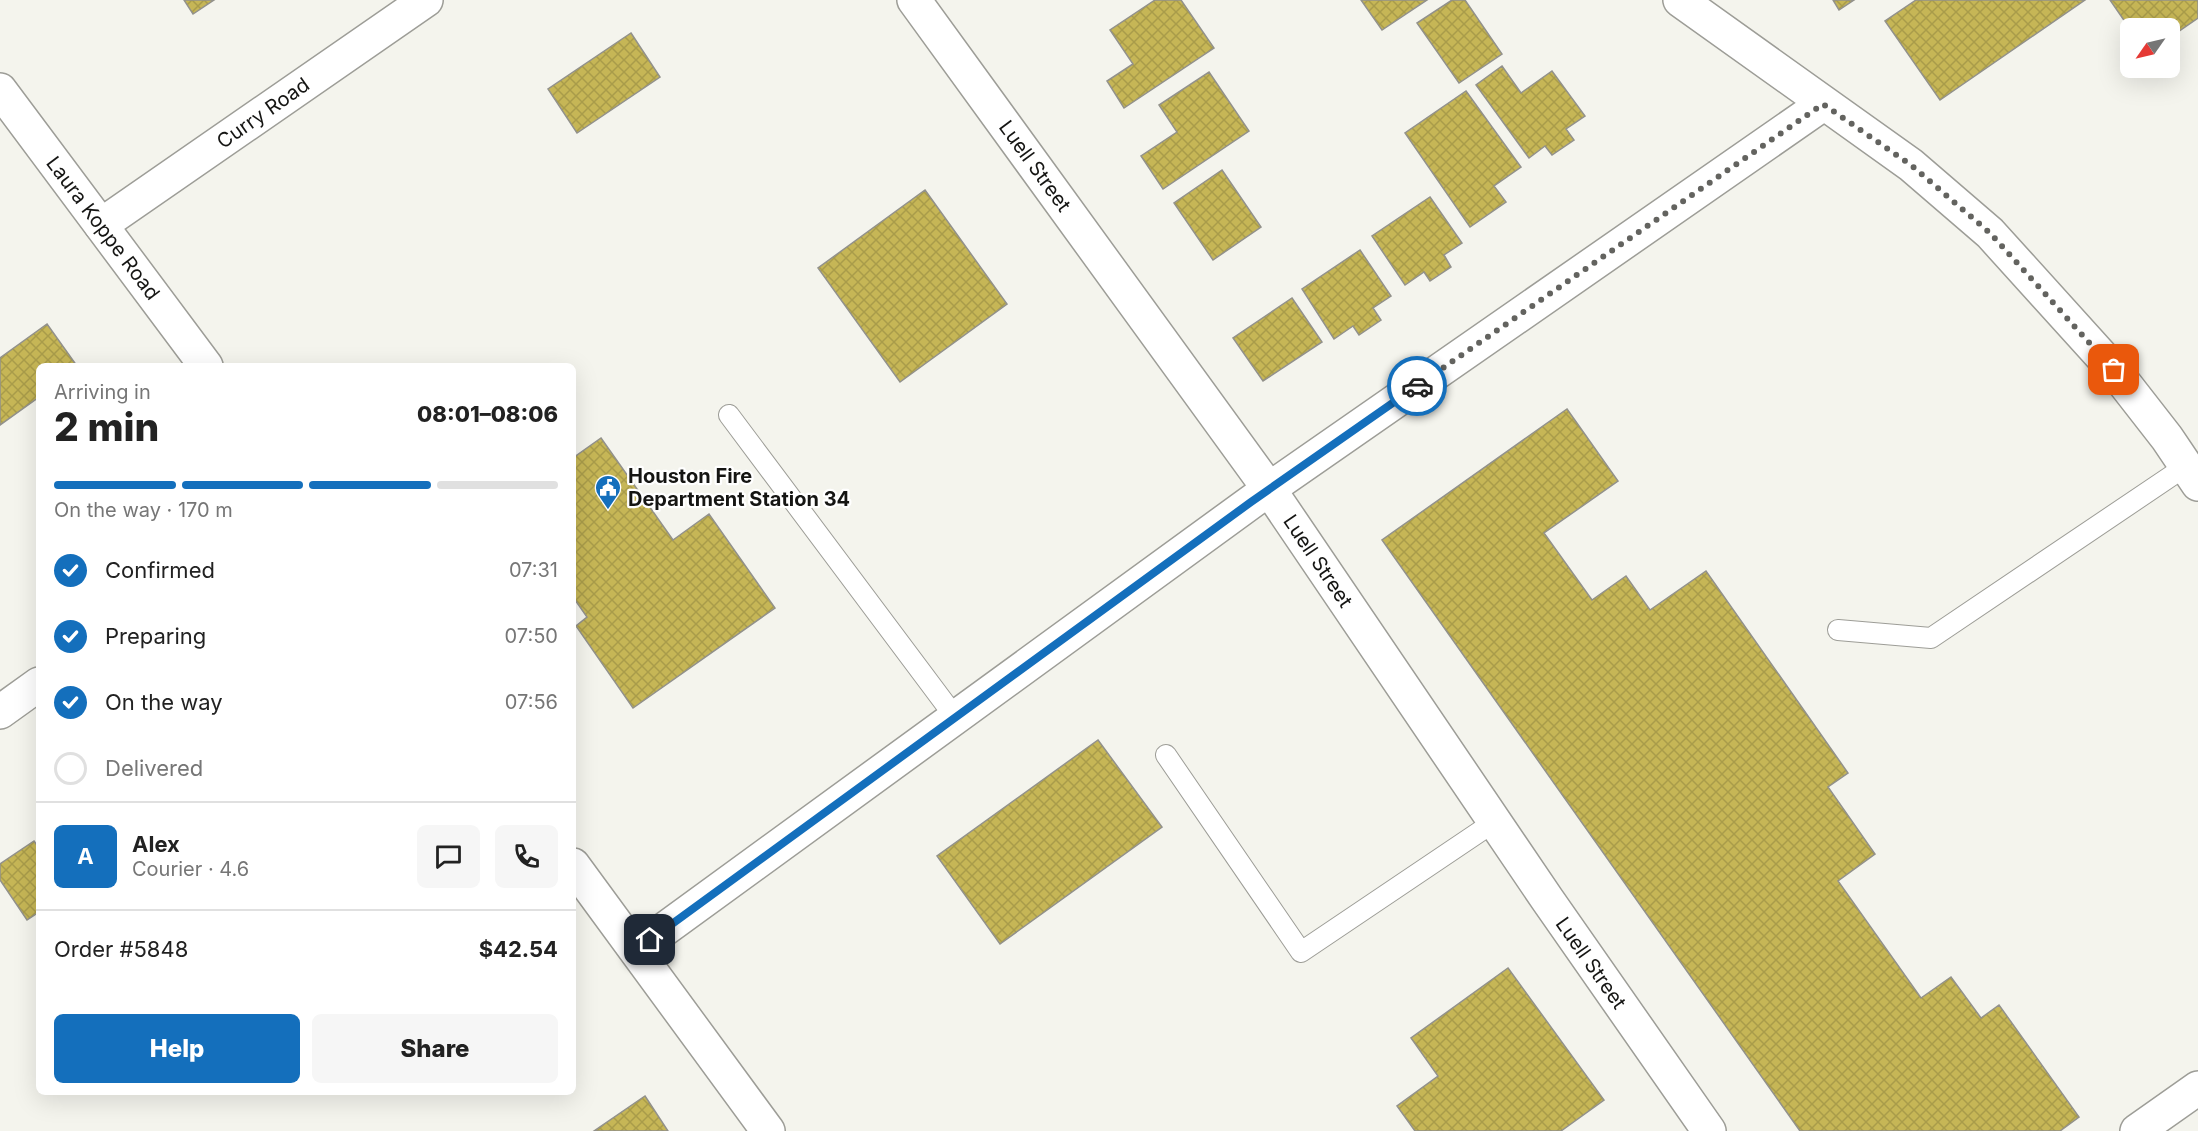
<!DOCTYPE html>
<meta charset="utf-8">
<style>
body{margin:0;font-family:Inter,sans-serif;background:#f6f6f6;color:#222;height:100vh;display:flex;flex-direction:column;font-size:22px;white-space:nowrap}
*{box-sizing:border-box;margin:0}
p{font-size:20px;color:#767676}
.icon{flex:none;width:33px;height:33px;fill:none;stroke:currentColor;stroke-width:2;stroke-linecap:round;stroke-linejoin:round}
.map{position:relative;flex:1;overflow:hidden}
.panel{position:absolute;left:36px;top:363px;width:540px;height:732px;display:flex;flex-direction:column;background:#fff;border-radius:9px;box-shadow:0 6px 24px #0002}
.panel>*{flex:none}
.needle{width:39px;rotate:236deg}
.controls{position:absolute;left:2120px;top:18px;display:grid;gap:12px}
.controls a{display:grid;place-items:center;width:60px;height:60px;border-radius:9px;background:#fff;box-shadow:0 6px 24px #0002;font-size:30px}
.pin{position:absolute;display:grid;place-items:center;width:51px;height:51px;color:#fff;margin:-26px;border-radius:12px;box-shadow:0 3px 9px #0006}
.courier{position:absolute;display:grid;place-items:center;width:60px;height:60px;margin:-30px;border:4px solid #146fbc;border-radius:50%;background:#fff;color:#222;box-shadow:0 2px 8px #0007}
.headline em{font-style:normal;font-weight:800}
.headline div{display:flex;flex-direction:column-reverse}
.headline{display:flex;align-items:center;justify-content:space-between;height:102px;padding:0 18px}
h1{font-size:39px;font-weight:800;line-height:45px}
.bar{display:grid;grid-template-columns:repeat(4,1fr);gap:9px 6px;align-content:center;height:72px;padding:0 18px}
.bar i{height:8px;border-radius:4px;background:#e0e0e0}
.bar .active{background:#146fbc}
.bar p{grid-column:span 4}
.line{display:flex;align-items:center;gap:15px;padding:0 18px;border-top:2px solid #e0e0e0}
.line div{flex:1}
.round{display:grid;place-items:center;flex:none;width:63px;height:63px;border-radius:9px;background:#f6f6f6}
ol{padding:0 18px;list-style:none}
li{display:flex;align-items:center;gap:18px;height:66px}
li p{margin-inline-start:auto}
li .icon{padding:6px;border-radius:50%;background:#146fbc;color:#fff;stroke-width:4}
li:last-child{color:#767676}
li i{width:33px;height:33px;border:3px solid #e0e0e0;border-radius:50%}
.button{display:flex;gap:12px;margin-top:auto;padding:12px 18px}
.button a{flex:1;height:69px;border-radius:9px;background:#146fbc;color:#fff;font-size:24px;font-weight:800;line-height:69px;text-align:center}
.button a+a{background:#f6f6f6;color:#222}
.map>svg:first-child{display:block}
.building{fill:url(#building-cross-hatch);stroke:#92918b;stroke-width:1.5}
.lines{fill:none;stroke-linecap:round;stroke-linejoin:round}
.service-casing{stroke:#9d9d97;stroke-width:22}
.minor-casing{stroke:#9d9d97;stroke-width:36}
.tertiary-casing{stroke:#9d9d97;stroke-width:36}
.service{stroke:#fff;stroke-width:20}
.minor{stroke:#fff;stroke-width:33}
.tertiary{stroke:#fff;stroke-width:33}
.done{stroke:#63635f;stroke-width:6;stroke-dasharray:0 10.8}
.route{stroke:#146fbc;stroke-width:8}
.labels{text-anchor:middle;stroke-width:4.5;stroke-linejoin:round;paint-order:stroke}
.street-label{font-size:20px;fill:#151513;stroke:#fff}
.poi-label{font-size:20px;font-weight:bold;fill:#151513;stroke:#fff;text-anchor:start}
</style>
<div class="map">
<svg width="2198" height="1131" viewBox="0 0 2198 1131">
<defs>
<pattern id="building-cross-hatch" width="8" height="8" patternUnits="userSpaceOnUse" patternTransform="scale(1.5)"><rect width="8" height="8" fill="#c6b656"/><path d="M0 0l8 8M0 8l8-8" fill="none" stroke="#a99c4a"/></pattern>
</defs>
<rect width="100%" height="100%" fill="#f4f4ed"/>
<path class="building" d="M184,0H214L193,14Z
M1155,0H1181L1214,48L1124,108L1107,81L1133,64L1110,30Z
M1361,0H1427L1382,30Z
M1452,0H1465L1502,54L1459,83L1417,23Z
M1833,0H1854L1839,10Z
M1916,0H2085L1940,100L1885,21Z
M2110,0H2198V18L2169,38V28L2130,29Z
M631,33L660,77L577,133L548,89Z
M1502,66L1521,93L1552,71L1585,116L1566,129L1574,140L1552,155L1545,146L1529,158L1476,85Z
M1209,72L1249,131L1163,189L1141,156L1177,132L1159,105Z
M1466,91L1521,167L1494,186L1506,202L1470,227L1405,133Z
M1222,170L1261,227L1213,260L1174,203Z
M925,190L1007,304L900,382L818,268Z
M1430,197L1462,243L1444,255L1451,267L1430,281L1424,272L1405,285L1372,236Z
M1360,250L1391,296L1373,308L1381,320L1359,335L1353,326L1334,339L1302,289Z
M1292,298L1322,342L1263,381L1233,338Z
M47,324L77,366H39V397L0,425V358Z
M1567,409L1618,481L1544,533L1592,600L1626,576L1650,610L1706,571L1848,773L1828,787L1875,854L1838,881L1921,998L1951,977L1981,1018L1999,1005L2079,1117L2060,1131H1800L1382,540Z
M601,438L673,540L709,514L775,608L633,708L576,626L587,617L573,597V458Z
M1098,740L1162,827L1000,944L937,856Z
M34,841L39,848V912L27,920L0,880V864Z
M1508,968L1604,1100L1561,1131H1415L1397,1106L1438,1076L1411,1038Z
M645,1096L668,1131H594Z"/>
<g class="lines">
<defs>
<path id="service" d="M729,415L955,717
M1838,630L1931,638L2186,466
M1166,755L1301,952L1494,822"/>
<path id="minor" d="M914,0L1269,489L1547,899L1709,1131
M1680,0L1911,165L1990,233L2114,370L2167,438L2198,484
M101,225L426,0
M0,712L39,684
M636,950L1269,489L1823,104
M2137,1131L2198,1088"/>
<path id="tertiary" d="M0,90L206,366
M573,865L768,1131"/>
</defs>
<use href="#service" class="service-casing"/>
<use href="#minor" class="minor-casing"/>
<use href="#tertiary" class="tertiary-casing"/>
<use href="#service" class="service"/>
<use href="#minor" class="minor"/>
<use href="#tertiary" class="tertiary"/>
</g>
<g class="lines">
<path class="done" d="M1417,386L1823,104L1911,165L1990,233L2114,370"/>
<path class="route" d="M650,940L1251,502L1417,386"/>
</g>
<defs>
<symbol id="civic-pin" viewBox="-11 -11 22 30"><path d="M0 17L-7.5 6A9.5 9.5 0 1 1 7.5 6Z" fill="#146fbc" stroke="#fff"/><path d="M-.6-6.5H3V-4.5H.6V-3L4-1V1h2V6H-6V1h2V-1L-.6-3ZM-1.2 2.5V6h2.4V2.5Z" fill="#fff"/></symbol>
</defs>
<g fill-rule="evenodd">
<use href="#civic-pin" x="593" y="473" width="30" height="40"/>
</g>
<g class="labels">
<g class="street-label">
<text transform="translate(263 113) rotate(-35)" y="7">Curry Road</text>
<text transform="translate(1035 166) rotate(54)" y="7">Luell Street</text>
<text transform="translate(103 228) rotate(53)" y="7">Laura Koppe Road</text>
<text transform="translate(1318 561) rotate(56)" y="7">Luell Street</text>
<text transform="translate(1591 963) rotate(55)" y="7">Luell Street</text>
</g>
<g class="poi-label">
<text x="628" y="483">Houston Fire<tspan x="628" dy="23">Department Station 34</tspan></text>
</g>
</g>
</svg>
<div class="controls">
<a><svg class="needle" viewBox="-14 -14 28 28"><path d="M0-13l5 13h-10z" fill="#e53935"/><path d="M0 13l5-13h-10z" fill="#767676"/></svg></a>
</div>
<div class="pin" style="left:2114px;top:370px;background:#ea580c"><svg class="icon" aria-label="bag" viewBox="0 0 24 24"><path d="M5 8h14l-1 12H6zM9 8a3 3 0 0 1 6 0"/></svg></div>
<div class="pin" style="left:650px;top:940px;background:#1f2937"><svg class="icon" aria-label="home" viewBox="0 0 24 24"><path d="M3 11l9-7 9 7M6 9v11h12V9"/></svg></div>
<div class="courier" style="left:1417px;top:386px"><svg class="icon" aria-label="car" viewBox="0 0 24 24"><path d="M5 17H2v-5l4-1 3-4h7l3 4 3 1v5h-3M9 17h6M6 11h13"/><circle cx="7" cy="17" r="2"/><circle cx="17" cy="17" r="2"/></svg></div>
<section class="panel">
<div class="headline"><div><h1>2 min</h1><p>Arriving in</p></div><em>08:01–08:06</em></div>
<div class="bar"><i class="active"></i><i class="active"></i><i class="active"></i><i></i><p>On the way · 170 m</p></div>
<ol>
<li><svg class="icon" aria-label="check" viewBox="0 0 24 24"><path d="M5 12l5 5 9-10"/></svg>Confirmed<p>07:31</p></li>
<li><svg class="icon" aria-label="check" viewBox="0 0 24 24"><path d="M5 12l5 5 9-10"/></svg>Preparing<p>07:50</p></li>
<li><svg class="icon" aria-label="check" viewBox="0 0 24 24"><path d="M5 12l5 5 9-10"/></svg>On the way<p>07:56</p></li>
<li><i></i>Delivered</li>
</ol>
<div class="line" style="height:108px"><b class="round" style="background:#146fbc;color:#fff">A</b><div><b>Alex</b><p>Courier · 4.6</p></div><a class="round"><svg class="icon" aria-label="chat" viewBox="0 0 24 24"><path d="M4 5h16v11H9l-5 4z"/></svg></a><a class="round"><svg class="icon" aria-label="phone" viewBox="0 0 24 24"><path d="M5 4h4l2 5-3 2q2 4 5 5l2-3 5 2v4C11 20 4 13 5 4z"/></svg></a></div>
<div class="line" style="height:78px"><div>Order #5848</div><b>$42.54</b></div>
<div class="button"><a>Help</a><a>Share</a></div>
</section>
</div>
